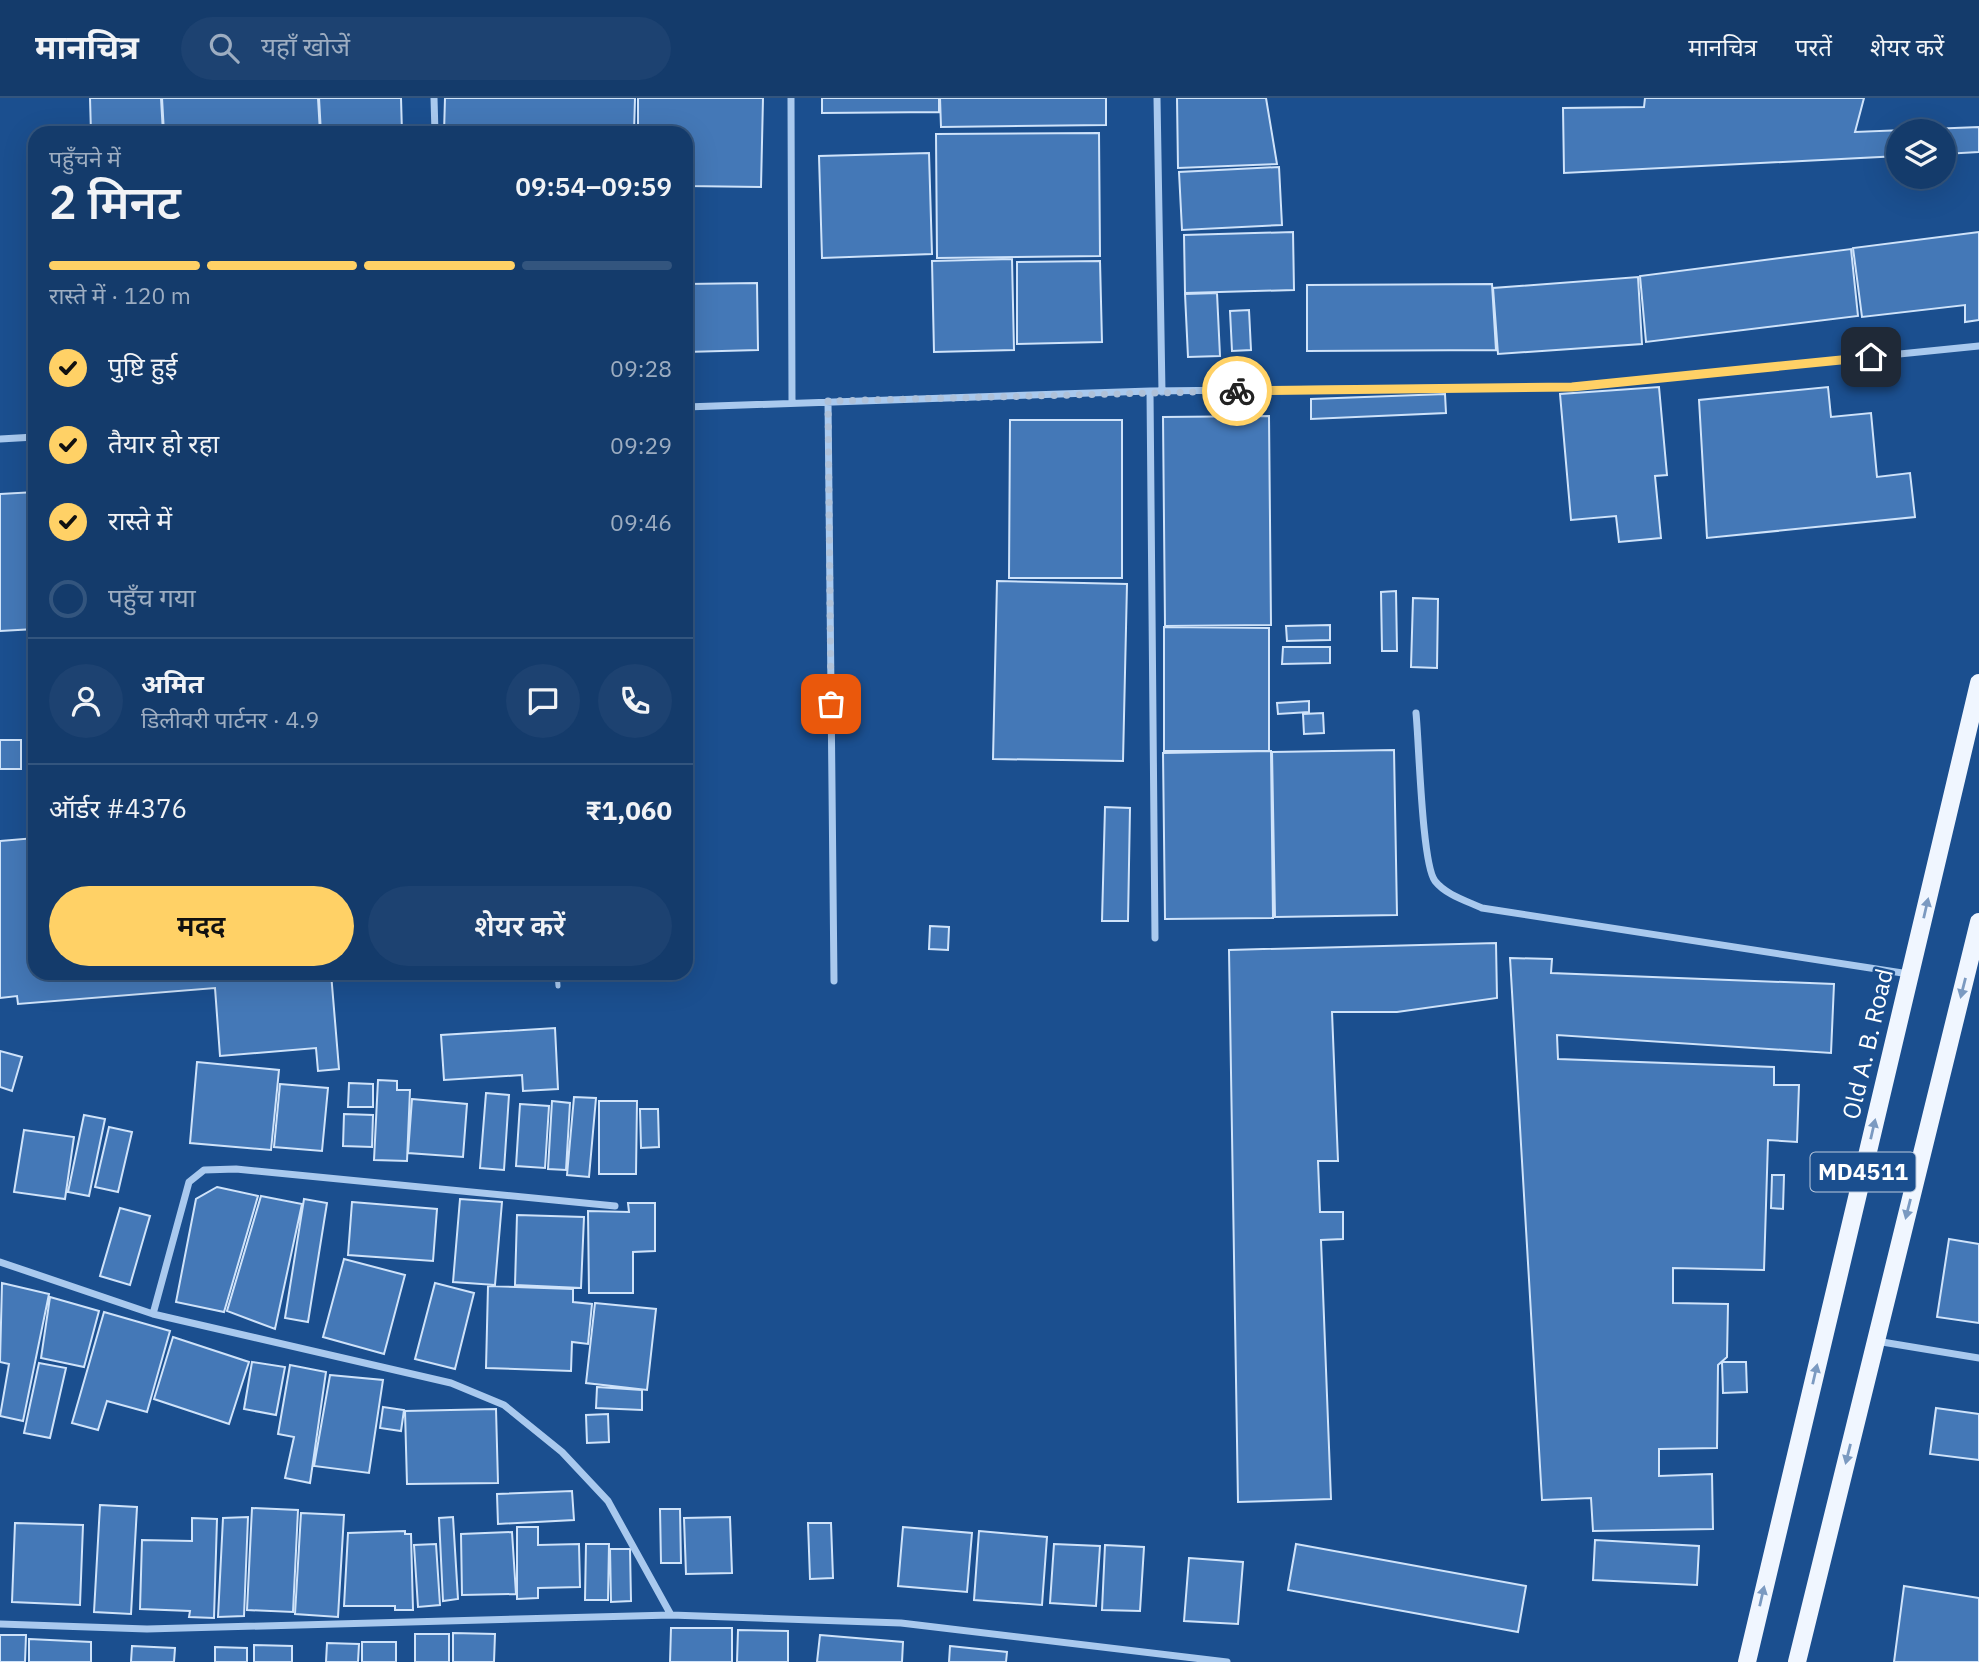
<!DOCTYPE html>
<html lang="hi">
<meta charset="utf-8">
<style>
body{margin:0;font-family:"IBM Plex Sans","Noto Sans Devanagari",sans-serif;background:#1d4271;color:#f1f3f6;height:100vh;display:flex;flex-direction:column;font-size:26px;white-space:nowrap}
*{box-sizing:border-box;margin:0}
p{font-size:23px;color:#9dadc1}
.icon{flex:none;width:38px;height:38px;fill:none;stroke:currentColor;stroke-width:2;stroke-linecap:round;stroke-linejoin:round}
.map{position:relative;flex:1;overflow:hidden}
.sheet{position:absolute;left:28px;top:28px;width:665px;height:854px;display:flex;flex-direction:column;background:#143b6b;border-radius:21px;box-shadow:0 7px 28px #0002,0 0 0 2px #33557e}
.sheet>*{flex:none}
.controls{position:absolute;left:1886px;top:21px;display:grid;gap:14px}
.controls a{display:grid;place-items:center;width:70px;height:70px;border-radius:50%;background:#143b6b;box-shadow:0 7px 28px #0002,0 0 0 2px #33557e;font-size:35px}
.pin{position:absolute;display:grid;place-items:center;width:60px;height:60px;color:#fff;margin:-30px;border-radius:14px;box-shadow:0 4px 10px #0006}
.courier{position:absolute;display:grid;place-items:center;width:70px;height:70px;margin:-35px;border:5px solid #ffd166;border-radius:50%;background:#fff;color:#222;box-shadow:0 2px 9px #0007}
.overview em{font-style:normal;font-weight:600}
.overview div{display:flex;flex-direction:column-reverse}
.overview{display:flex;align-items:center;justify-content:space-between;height:119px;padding:0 21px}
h1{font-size:46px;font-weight:600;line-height:52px}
.bar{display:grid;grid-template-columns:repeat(4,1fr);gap:10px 7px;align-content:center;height:84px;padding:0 21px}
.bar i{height:9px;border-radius:5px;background:#33557e}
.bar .on{background:#ffd166}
.bar p{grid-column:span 4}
.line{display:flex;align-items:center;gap:18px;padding:0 21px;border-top:2px solid #33557e}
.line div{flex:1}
.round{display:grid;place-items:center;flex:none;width:74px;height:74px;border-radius:37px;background:#1d4271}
ol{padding:0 21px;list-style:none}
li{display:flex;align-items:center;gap:21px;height:77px}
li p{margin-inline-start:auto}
li .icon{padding:7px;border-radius:50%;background:#ffd166;color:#111;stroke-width:4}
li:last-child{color:#9dadc1}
li i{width:38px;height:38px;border:4px solid #33557e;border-radius:50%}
.cta{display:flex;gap:14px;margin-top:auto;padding:14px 21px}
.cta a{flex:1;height:80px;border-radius:42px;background:#ffd166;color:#111;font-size:28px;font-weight:600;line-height:80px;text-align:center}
.cta a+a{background:#1d4271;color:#f1f3f6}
header{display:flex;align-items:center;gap:42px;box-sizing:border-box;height:98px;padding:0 35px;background:#143b6b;border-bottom:2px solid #33557e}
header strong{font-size:33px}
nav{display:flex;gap:38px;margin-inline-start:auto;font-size:24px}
.search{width:490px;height:63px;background:#1d4271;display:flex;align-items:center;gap:18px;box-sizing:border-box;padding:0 24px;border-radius:38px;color:#9dadc1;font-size:26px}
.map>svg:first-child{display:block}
.building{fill:#4478b7;stroke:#cfe3fa;stroke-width:2}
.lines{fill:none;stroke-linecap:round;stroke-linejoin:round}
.lane{stroke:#a9c9ee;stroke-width:5}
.street{stroke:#a9c9ee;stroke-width:7}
.primary{stroke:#f0f6ff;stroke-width:18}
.oneway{fill:#7b9ac1}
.done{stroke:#afc1d8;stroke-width:7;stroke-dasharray:0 12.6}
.route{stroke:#ffd166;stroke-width:9}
.labels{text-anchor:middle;stroke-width:5;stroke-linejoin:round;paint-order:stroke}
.shield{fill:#1b4f8f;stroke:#bbcadd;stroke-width:2}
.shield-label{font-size:23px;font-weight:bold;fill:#fff}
.street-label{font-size:24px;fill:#fff;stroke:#1b4f8f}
</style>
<header>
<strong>मानचित्र</strong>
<div class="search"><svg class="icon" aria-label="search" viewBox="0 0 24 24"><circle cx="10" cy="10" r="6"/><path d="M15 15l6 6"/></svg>यहाँ खोजें</div>
<nav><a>मानचित्र</a><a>परतें</a><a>शेयर करें</a></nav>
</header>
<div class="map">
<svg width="1979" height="1564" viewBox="0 0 1979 1564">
<rect width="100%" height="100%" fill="#1b4f8f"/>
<path class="building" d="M90,0H161L163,35H91Z
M162,0H318L320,35H164Z
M319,0H401L402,35H321Z
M445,0H635L634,35H444Z
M638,0H763L761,89L686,88V35H638Z
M822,0H939V14L822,15Z
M940,0H1106V27L941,29Z
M1177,0H1266L1277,66L1178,70Z
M1645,0H1864L1855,34L1979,29V54L1944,56V33H1899V58L1564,75L1563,10L1644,9Z
M1099,35L1100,158L937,160L936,36Z
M929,55L932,156L822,160L819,58Z
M1279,69L1282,127L1182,132L1179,74Z
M1293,134L1294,192L1185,195L1184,137Z
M1979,134V222L1965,224V207L1862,219L1853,150Z
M1851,151L1858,218L1646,244L1640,178Z
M1012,161L1014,252L934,254L932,163Z
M1100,163L1102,244L1017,246V164Z
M1638,179L1642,246L1498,256L1493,190Z
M757,185L758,252L686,254V186Z
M1492,186L1496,252L1307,253V187Z
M1217,195L1220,258L1188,259L1185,196Z
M1249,212L1251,252L1232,253L1230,213Z
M1659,289L1667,377L1655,378L1661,440L1619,444L1616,418L1571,422L1560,296Z
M1828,289L1831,319L1871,315L1877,379L1910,375L1915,419L1707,440L1699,302Z
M1445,296L1446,315L1311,321V301Z
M1269,318L1271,527L1165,528L1163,319Z
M1010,322H1122V480H1009Z
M35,394V531L0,533V396Z
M997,483L1127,486L1123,663L993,661Z
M1396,493L1397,553H1382L1381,494Z
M1413,500L1438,501L1437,570L1411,569Z
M1330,527V542L1287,543L1286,528Z
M1164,529L1269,530V653H1164Z
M1283,549H1330V565L1282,566Z
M1309,603V614L1278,616L1277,605Z
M1323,615L1324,635L1304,636L1303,616Z
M0,642H21V671H0Z
M1394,652L1397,817L1275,819L1272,654Z
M1271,653L1273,820L1165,821L1163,655Z
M1105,709L1130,710L1128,823H1102Z
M35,740V875H331L339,971L318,973L316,950L220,958L215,890L18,906L17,898L0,900V743Z
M930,828L949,829L948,852L929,851Z
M1496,845L1497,900L1397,914H1332L1338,1063H1318L1320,1114H1343V1141L1321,1142L1331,1401L1238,1404L1229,852Z
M1510,860L1552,861L1551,875L1834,886L1831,955L1557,937L1558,961L1774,969V987H1799L1797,1044L1768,1042L1764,1172L1673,1170V1205L1728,1206L1727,1259L1718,1267L1717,1350L1659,1351V1378L1712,1376L1713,1431L1593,1433L1591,1400L1542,1402Z
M555,930L558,991L523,993L522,977L444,982L441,937Z
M0,953L22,959L12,993L0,989Z
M197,964L279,972L271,1052L190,1045Z
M378,982L397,983V992H410L407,1063L374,1062Z
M349,985L373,986V1009H348Z
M280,986L328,990L322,1053L274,1049Z
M486,995L509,997L504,1072L480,1070Z
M574,999L596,1000L589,1079L567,1077Z
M412,1001L467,1006L463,1059L408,1055Z
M552,1003L570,1005L566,1072L548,1071Z
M599,1003H637L636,1076H599Z
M520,1006L549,1008L545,1070L516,1068Z
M640,1011H658L659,1049L641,1050Z
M344,1016L373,1017L372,1049L343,1048Z
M84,1017L105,1021L89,1098L68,1094Z
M109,1029L132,1034L118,1094L95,1089Z
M24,1032L74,1039L65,1101L14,1094Z
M1772,1077H1784L1783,1111L1771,1110Z
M217,1089L258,1098L224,1214L176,1204L196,1101Z
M261,1098L302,1106L275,1231L227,1213Z
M304,1101L327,1105L308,1224L285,1220Z
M460,1101L502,1104L495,1187L453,1184Z
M352,1104L437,1111L433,1163L348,1157Z
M628,1105H655V1153L633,1154V1195H589L588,1113L629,1114Z
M120,1110L150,1118L130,1187L100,1178Z
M517,1117L584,1119L581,1190L515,1187Z
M1949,1141L1979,1146V1225L1937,1219Z
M344,1161L405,1177L384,1256L323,1239Z
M2,1185L49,1196L23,1323L0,1318L9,1266L0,1264Z
M435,1185L474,1195L455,1271L415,1261Z
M488,1188L573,1191V1204L592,1206L588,1246L572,1244L571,1273L486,1270Z
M50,1199L99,1213L84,1269L41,1260Z
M595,1205L656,1211L647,1292L586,1285Z
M104,1214L170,1233L147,1314L107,1303L98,1332L72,1325Z
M173,1239L249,1264L229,1326L154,1301Z
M252,1264L285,1269L276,1317L244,1311Z
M1722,1264H1746L1747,1294L1723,1295Z
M39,1265L66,1270L50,1340L24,1335Z
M290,1267L326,1274L310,1385L285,1380L294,1339L278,1336Z
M330,1277L383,1282L369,1375L314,1368Z
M597,1289L642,1292V1312L596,1310Z
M383,1309L404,1312L401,1333L380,1330Z
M1936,1310L1979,1316V1362L1930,1356Z
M496,1311L498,1385L407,1386L405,1313Z
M608,1316L609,1344L587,1345L586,1317Z
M572,1393L574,1422L498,1426L497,1396Z
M100,1407L137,1409L131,1516L94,1514Z
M252,1410L298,1412L293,1514L247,1512Z
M660,1411H680L681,1465H661Z
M301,1415L344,1417L338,1519L295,1516Z
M248,1419L244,1518L218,1519L223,1420Z
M453,1419L458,1501L443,1503L439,1420Z
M730,1419L732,1475L686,1476L684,1420Z
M192,1420L217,1421L214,1520L189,1519L190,1513L140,1511L142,1442L192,1443Z
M15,1425L83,1427L80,1507L12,1504Z
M808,1425H831L833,1480L810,1481Z
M517,1429H538V1447L579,1446L580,1489L538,1490V1500L517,1501Z
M903,1429L972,1435L967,1494L898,1488Z
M405,1433V1436H411L413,1512H395V1508H344L348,1435Z
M979,1433L1047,1439L1042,1507L974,1502Z
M512,1434L516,1496L462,1497L461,1436Z
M1595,1442L1699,1448L1697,1487L1593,1482Z
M436,1446L440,1507L418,1509L414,1447Z
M586,1446H609L608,1502H585Z
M1054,1446L1100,1448L1096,1508L1050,1505Z
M1296,1446L1526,1488L1518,1534L1288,1492Z
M1105,1447L1144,1449L1140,1513L1102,1512Z
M610,1451H630L631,1503L611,1504Z
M1189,1460L1243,1464L1238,1526L1184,1523Z
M1904,1488L1979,1500V1564H1894Z
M671,1530H732V1564H670Z
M738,1532L788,1533V1564H737Z
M453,1535L495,1536L494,1564H453Z
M415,1536H449V1564H415Z
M0,1537H26L25,1564H0Z
M820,1537L903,1544L902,1564H817Z
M29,1541L91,1544V1564H29Z
M362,1544H396V1564H362Z
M327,1545L359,1546L358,1564H326Z
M254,1547L292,1548V1564H254Z
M132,1548L175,1550L174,1564H131Z
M950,1548L1007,1554L1006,1564H949Z
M215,1549L247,1550V1564H215Z"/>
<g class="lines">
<path class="lane" d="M557,875L558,888"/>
<path class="street" d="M434,0L435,35
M791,0L792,303
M1157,0L1162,294
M1150,293L1155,840
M828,303L834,883
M686,309L1150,293L1572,289L1979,248
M0,341L35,339
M1416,615C1419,644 1422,767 1435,783C1446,797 1467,803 1482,810L1909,876
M0,1164L153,1216L451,1285L504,1307L562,1354L608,1403L671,1517
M153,1216L189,1084L204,1072L236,1071L615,1108
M1876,1243L1979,1260
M0,1526L147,1531L671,1517L901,1525L1227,1564"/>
<path class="primary" d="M1747,1564L1979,585
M1797,1564L1979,824"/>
</g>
<defs><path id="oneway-solid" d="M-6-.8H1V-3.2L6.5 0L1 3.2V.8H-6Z" transform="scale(1.75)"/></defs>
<g class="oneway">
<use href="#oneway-solid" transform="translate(1926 810) rotate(-77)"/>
<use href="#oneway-solid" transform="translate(1963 890) rotate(104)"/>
<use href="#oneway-solid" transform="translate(1873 1031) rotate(-77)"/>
<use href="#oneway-solid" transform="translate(1908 1111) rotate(104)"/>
<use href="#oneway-solid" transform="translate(1815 1276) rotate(-77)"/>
<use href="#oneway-solid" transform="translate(1848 1356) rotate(104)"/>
<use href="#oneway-solid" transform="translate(1762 1498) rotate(-77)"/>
</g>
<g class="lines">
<path class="done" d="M831,606L828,303L1237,293"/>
<path class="route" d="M1237,293L1572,289L1871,259"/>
</g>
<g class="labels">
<rect class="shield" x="1810.5" y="1054.5" width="105" height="39" rx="5"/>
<g class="shield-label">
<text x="1863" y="1082">MD4511</text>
</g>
<g class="street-label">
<text transform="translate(1868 946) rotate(-77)" y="8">Old A. B. Road</text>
</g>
</g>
</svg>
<div class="controls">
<a><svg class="icon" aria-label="layers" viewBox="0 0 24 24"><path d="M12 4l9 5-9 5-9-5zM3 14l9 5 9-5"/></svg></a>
</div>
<div class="pin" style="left:831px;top:606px;background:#ea580c"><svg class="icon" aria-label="bag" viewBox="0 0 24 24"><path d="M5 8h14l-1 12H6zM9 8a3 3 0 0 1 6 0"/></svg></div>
<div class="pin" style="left:1871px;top:259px;background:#1f2937"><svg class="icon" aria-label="home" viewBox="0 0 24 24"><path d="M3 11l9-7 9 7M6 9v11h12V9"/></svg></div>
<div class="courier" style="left:1237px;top:293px"><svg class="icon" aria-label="bike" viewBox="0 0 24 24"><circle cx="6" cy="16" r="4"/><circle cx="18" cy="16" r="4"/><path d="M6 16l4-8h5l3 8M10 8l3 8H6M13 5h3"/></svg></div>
<section class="sheet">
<div class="overview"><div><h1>2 मिनट</h1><p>पहुँचने में</p></div><em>09:54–09:59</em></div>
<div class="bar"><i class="on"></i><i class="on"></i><i class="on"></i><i></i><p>रास्ते में · 120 m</p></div>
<ol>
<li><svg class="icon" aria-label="check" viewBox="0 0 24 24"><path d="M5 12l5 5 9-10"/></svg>पुष्टि हुई<p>09:28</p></li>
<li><svg class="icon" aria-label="check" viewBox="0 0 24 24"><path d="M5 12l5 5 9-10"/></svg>तैयार हो रहा<p>09:29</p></li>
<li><svg class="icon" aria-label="check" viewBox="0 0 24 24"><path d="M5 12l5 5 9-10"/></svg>रास्ते में<p>09:46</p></li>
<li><i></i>पहुँच गया</li>
</ol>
<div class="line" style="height:126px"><a class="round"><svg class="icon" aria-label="person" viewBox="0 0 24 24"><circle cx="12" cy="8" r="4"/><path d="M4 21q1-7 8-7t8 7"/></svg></a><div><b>अमित</b><p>डिलीवरी पार्टनर · 4.9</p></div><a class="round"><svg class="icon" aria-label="chat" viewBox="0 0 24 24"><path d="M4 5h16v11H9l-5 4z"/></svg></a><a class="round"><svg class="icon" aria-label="phone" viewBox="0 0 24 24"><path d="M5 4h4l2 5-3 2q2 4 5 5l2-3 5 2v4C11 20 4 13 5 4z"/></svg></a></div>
<div class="line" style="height:91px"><div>ऑर्डर #4376</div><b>₹1,060</b></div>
<div class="cta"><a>मदद</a><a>शेयर करें</a></div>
</section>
</div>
